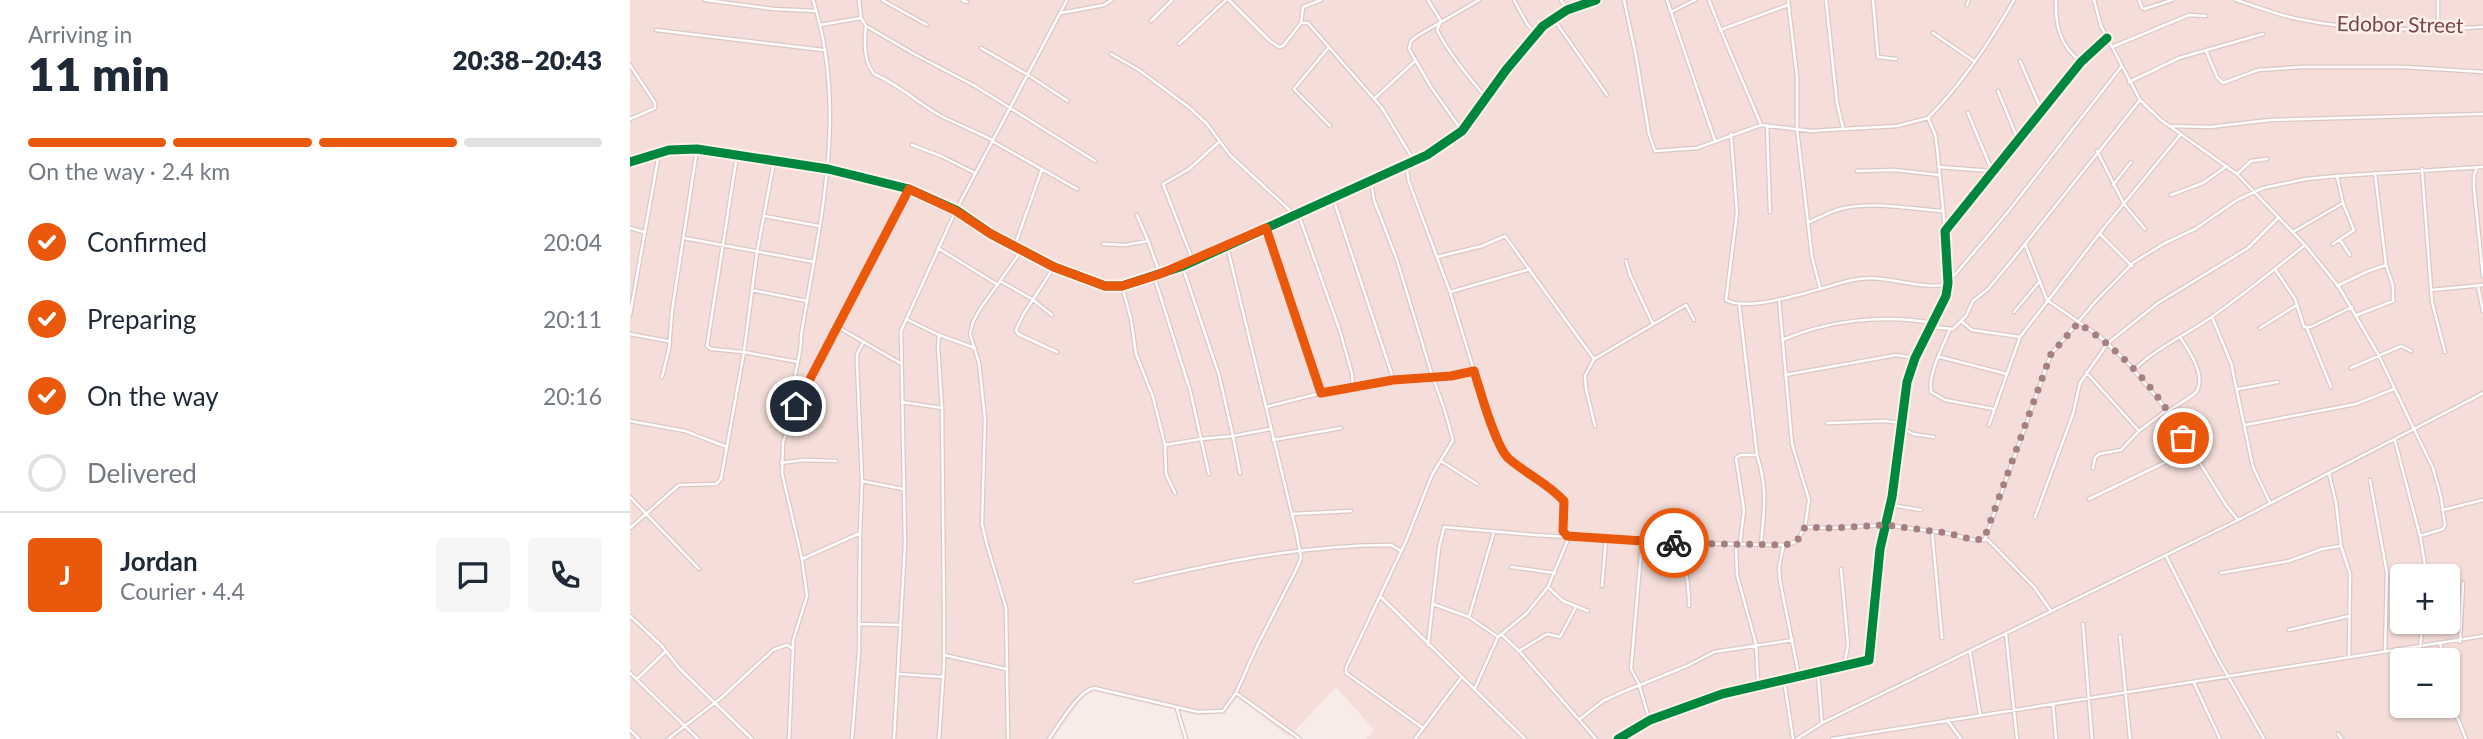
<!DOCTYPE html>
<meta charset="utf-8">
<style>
body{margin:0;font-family:Lato,sans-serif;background:#f6f6f7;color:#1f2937;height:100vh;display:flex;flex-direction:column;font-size:26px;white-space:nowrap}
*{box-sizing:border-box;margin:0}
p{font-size:23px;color:#747a83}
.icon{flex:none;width:38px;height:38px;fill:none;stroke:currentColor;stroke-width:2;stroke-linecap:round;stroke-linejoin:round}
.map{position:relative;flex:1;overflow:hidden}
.panel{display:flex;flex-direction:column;background:#fff;width:630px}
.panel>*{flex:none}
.tools{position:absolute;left:1760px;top:564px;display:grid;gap:14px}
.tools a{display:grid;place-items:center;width:70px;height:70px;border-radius:7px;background:#fff;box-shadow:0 2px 5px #0004;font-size:35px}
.pin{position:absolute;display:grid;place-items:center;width:60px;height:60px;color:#fff;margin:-30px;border:4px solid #fff;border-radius:50%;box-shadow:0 2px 7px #0007}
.courier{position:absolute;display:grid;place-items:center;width:70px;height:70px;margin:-35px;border:5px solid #ea580c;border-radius:50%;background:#fff;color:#222;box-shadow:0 2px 9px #0007}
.overview em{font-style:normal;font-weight:800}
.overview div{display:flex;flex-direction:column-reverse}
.overview{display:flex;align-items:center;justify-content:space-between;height:119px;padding:0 28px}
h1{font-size:46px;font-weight:800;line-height:52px}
.bar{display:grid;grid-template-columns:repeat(4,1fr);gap:10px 7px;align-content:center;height:84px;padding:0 28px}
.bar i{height:9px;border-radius:5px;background:#e0e1e3}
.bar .current{background:#ea580c}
.bar p{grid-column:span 4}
.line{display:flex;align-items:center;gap:18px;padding:0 28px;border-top:2px solid #e0e1e3}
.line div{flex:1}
.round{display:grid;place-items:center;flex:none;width:74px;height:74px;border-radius:7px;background:#f6f6f7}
ol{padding:0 28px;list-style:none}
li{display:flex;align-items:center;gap:21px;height:77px}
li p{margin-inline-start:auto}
li .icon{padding:7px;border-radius:50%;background:#ea580c;color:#fff;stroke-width:4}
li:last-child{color:#747a83}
li i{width:38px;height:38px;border:4px solid #e0e1e3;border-radius:50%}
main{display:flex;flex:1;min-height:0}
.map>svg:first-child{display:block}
.residential{fill:#f5ded9;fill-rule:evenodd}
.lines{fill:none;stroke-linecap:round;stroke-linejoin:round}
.street-casing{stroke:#dac8c7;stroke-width:5}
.secondary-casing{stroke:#dcc9c7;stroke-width:7}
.street{stroke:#fefcfc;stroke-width:2.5}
.secondary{stroke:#fefcfc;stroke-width:4.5}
.cycleway-casing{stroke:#fff0eb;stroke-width:13}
.cycleway{stroke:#00873e;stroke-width:9}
.done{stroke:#a58080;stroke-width:7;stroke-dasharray:0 12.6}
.route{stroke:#ea580c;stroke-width:9}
.labels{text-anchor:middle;stroke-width:5;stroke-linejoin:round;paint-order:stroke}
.street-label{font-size:21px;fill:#794647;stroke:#fff0eb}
</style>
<main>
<section class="panel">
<div class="overview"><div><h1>11 min</h1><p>Arriving in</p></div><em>20:38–20:43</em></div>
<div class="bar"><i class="current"></i><i class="current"></i><i class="current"></i><i></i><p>On the way · 2.4 km</p></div>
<ol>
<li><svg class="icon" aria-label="check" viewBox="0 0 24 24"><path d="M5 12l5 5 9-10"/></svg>Confirmed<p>20:04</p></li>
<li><svg class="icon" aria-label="check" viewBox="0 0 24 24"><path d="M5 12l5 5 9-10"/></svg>Preparing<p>20:11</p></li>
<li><svg class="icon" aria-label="check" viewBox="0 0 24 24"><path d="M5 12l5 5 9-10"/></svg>On the way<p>20:16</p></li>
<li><i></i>Delivered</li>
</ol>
<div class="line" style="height:126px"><b class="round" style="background:#ea580c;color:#fff">J</b><div><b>Jordan</b><p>Courier · 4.4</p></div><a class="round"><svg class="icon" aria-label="chat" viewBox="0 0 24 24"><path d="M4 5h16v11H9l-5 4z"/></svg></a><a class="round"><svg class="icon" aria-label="phone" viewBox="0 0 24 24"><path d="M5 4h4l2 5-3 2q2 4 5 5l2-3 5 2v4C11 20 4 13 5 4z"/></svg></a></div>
</section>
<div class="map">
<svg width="1853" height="739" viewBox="0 0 1853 739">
<rect width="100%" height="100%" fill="#f8ece9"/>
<path class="residential" d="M0,0H1853V739H736L744,730L706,687L659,737L607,697L595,713L568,715L464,691L453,697L423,739H0ZM1773,576H1818V621H1773ZM1773,660H1818V705H1773Z"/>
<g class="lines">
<defs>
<path id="street" d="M75,0L143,9L186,11
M229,0L231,18L236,26C234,41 234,62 244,74C268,84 288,103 311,116C327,124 345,131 362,140
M252,0L297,25
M332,0L337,2
M599,0L640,41L649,47L653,46L671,23H678L752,108L784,161
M798,0L811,21L807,30C820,55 838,76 856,98
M884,0L897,24L906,33
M931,0L937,10
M994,0L1006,56L1019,134L1025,151L1067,148L1131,125L1181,131L1213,129L1267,126L1298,118
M1037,0L1085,141
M1079,0C1095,43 1114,83 1131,125
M1158,0L1167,77V129L1182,257L1190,288
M1196,0L1207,103L1213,128
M1243,0L1248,57L1266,59
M1426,0C1425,25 1430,46 1451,62
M1464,0L1471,26L1510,100L1531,120L1607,174L1675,245L1709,287L1748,354L1784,429L1853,393
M1509,0L1512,8L1514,9L1542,0
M1606,0C1626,6 1647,15 1668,19C1730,32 1791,30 1853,27
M1808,0V28
M1337,5L1339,0
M1041,12L1065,0
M431,13L474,5L482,0
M923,18L977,95
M521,21L542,0
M671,23L673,7L691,0
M190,25L231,18
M236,26L286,55L345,86L465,161
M26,30L193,50
M1090,30L1158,5
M1303,33L1344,61
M549,44L596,0
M699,47L664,89L700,126
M1482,47L1559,15L1576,16
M351,48L398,75L438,101
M1576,51L1587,77L1593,83L1628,70L1672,67H1774L1853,72
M481,54L509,70L560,108L577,124L600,155L664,214
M1390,61L1412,111
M0,65L25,103V108L0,119
M1499,82L1549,58L1633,34
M1368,91L1388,140
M745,98L785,61
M1137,125L1140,212
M1540,126L1580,127L1640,120L1853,114
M832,131L801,87L779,49L781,41L787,36L849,0
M1101,134L1107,213L1096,300C1120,314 1196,286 1222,280C1254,273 1283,289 1314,285L1318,283L1377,213L1491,67
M362,141L447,189
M282,145L311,156L345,173
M1467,151L1494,204L1515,229
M107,155L77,346L81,349L114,352L168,362
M776,165L779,182L820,292L844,371
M1309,167L1362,171L1338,113
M1847,168L1844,175V188L1853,276
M1792,169L1802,302L1815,352
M1227,171L1264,170L1310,175
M1607,174L1621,161L1637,159
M741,182L744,200L767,260L802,375L814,408L823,440L802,475L776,541L750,596L895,739
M1483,185L1501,162
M1541,195L1573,183L1597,166
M668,213L710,331L722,374L723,388
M507,215L518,241
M134,216L189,226
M1179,222C1189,218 1199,212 1210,209C1239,201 1282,209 1313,211
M0,228L14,232
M636,228L691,393
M1315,229L1307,147L1305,134L1298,118C1332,84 1360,42 1384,0
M1663,232L1713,203L1707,176
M1470,234L1502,266
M54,238L184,262
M1710,240L1720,255
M473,244L495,245L518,241L530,274
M1395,244L1417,300L1469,336L1497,362L1537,410L1596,505L1608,520
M1703,244L1724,230L1713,203
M385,245L412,169
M308,248L368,285
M807,257L852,246L875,236L964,359L1056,305L1064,320
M563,261L533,184L559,169L589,142
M996,261L1000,275L1023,324
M424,267L393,315L386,330L388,334L427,352
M1645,269L1665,299L1674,327H1681L1722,307
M524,276L560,390L579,474
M370,281L402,299L422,315
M492,286L501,319L506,354L523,397L535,445L536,474L545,493
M1707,286L1736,272L1756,265L1745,173
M1848,286L1853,311
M122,290L177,301
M1801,290L1853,285
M820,292L900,269
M1149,299L1162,444L1179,500L1175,527L1167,541L1153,547L1149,568L1150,581L1169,676
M1109,303L1127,455C1138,490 1134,509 1131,544
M1384,312L1410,281
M0,315L29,153
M1727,315L1763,301V286L1756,265
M1582,317L1601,363L1623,467L1640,503
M276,319L309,335L308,347L312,408L314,612V664L309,739
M1331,321L1342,330L1390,337
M206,326L270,363
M1302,327L1323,329L1336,316L1343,301L1358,289L1383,259L1510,100
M1630,328L1667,305
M1677,328L1701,387
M1320,329C1313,347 1298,373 1301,392L1315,400L1364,409
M0,334L38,341
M309,335L345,348
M1152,340C1199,320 1253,314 1303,323
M1310,357L1377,374
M964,359L955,376L956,389L965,426
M1721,368L1771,346L1781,351
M1504,370C1526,348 1554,336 1580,318C1613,295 1644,270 1675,245
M1456,372L1509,431
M1155,375L1266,355L1285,358
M32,377L39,349L42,311L67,149
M763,380L821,375L844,371C850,390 865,446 878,458C896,474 918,483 934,501L933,531L937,536V542L918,587L897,613L868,637L845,688
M1608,389L1648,382
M272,402L312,408
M166,406C158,382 172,360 171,336C189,225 219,111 183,0
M636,407L691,393L757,382L763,378L703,198
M1538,411C1544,407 1564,396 1567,391C1576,374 1558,350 1550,337
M0,421L55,431L97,447
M1197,423L1255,421L1271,423
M1359,425L1390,337L1473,229L1551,134
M1615,425L1726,404L1764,389
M1271,427L1283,434L1304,437
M643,440L711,428
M1765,441L1790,536
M1556,443L1580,431
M535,445L571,439L603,436L589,375L553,268
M811,461L847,484
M151,463L173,460L206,461
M1463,468L1465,458L1469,454L1491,450L1509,431L1537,410
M610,473L603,436L640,429
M1699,473L1706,503L1711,546L1720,574L1719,656
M1740,480L1757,573L1755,651
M232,481L273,489
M0,497L69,569
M1459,499L1561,450
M1261,505L1291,510
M1813,510L1853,500
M662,514L721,511
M1405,517L1443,414L1450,383L1478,343L1528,303L1618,248L1648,218
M1175,527L1200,528L1256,525L1316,533L1344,540H1358L1404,587L1421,611
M0,528L49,485L86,484L91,479L114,352L127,252L144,162
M1302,531L1312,638
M230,533L232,481L227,363V354L233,343
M1355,539L1421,354L1465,302L1504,262L1535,243L1565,229L1607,200L1633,188L1676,179L1707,176L1853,167
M1012,541L1001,669L1009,684L1019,719
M1053,543C1053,564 1060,584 1059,606
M1110,543L1114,510L1106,458L1110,455H1127
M1106,544L1107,575L1126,644L1128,685
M1536,556L1587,657L1634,739
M172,559L230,533L229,652L222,739
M881,567L925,573
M1211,569L1218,645L1214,666
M1591,573L1659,561L1692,549L1711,546
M505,582C589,562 674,545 761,545L771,551
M972,586L976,539
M918,587L933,601L958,611
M750,596L716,668V673L793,728
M803,604L839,617L868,637
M0,616L31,645L50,669L122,739
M839,617L864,532
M229,624L271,625
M1453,624L1462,739
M1659,630L1719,616
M1376,634L1387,739
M872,635L889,651L966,739
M1490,636L1500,739
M1830,642L1833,583
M1810,644L1815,660
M798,645L809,548L814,527L904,535L1053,543L1155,545
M1790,647L1793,621
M889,651L917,634L930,637L946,607
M1340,652L1350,714
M314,655L376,669
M0,673L68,739
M1818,673L1821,702L1836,739
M269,674L313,677
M1188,674L1192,723
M7,679L35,652
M1154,680L1163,739
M1564,683L1590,739
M606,693L670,739
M1423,704L1426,739
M547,709L556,739
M950,719L973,701L990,693L1057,666L1084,652L1163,640
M1317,720L1331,739
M0,730L9,739
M1708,734L1712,739
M38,739L91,698L143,650L157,645L163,649V641L177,596L172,559L152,473L153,442L171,395L279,189
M159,739L163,649
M264,739L275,544L271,331L326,210L437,0
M378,739L376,608L357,545L352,524L355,419L349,363L340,334L343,322L350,309L392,250
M419,739C429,725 448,691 464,688L568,712L593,711L606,693L627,646L667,568L671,558L667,535L597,246
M785,739L831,678
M988,739L1020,720L1092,694L1239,660L1250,549L1262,497L1277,382L1285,358L1316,296L1318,283L1315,231L1451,62L1477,38
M1167,739L1192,723L1608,520L1784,429L1803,468L1811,497L1815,525L1813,529L1790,536L1797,576
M1202,739L1853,636"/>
<path id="secondary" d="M0,162L39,150L67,149L198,169L279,189L326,210L361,234L424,267L475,286H492L553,266L797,155L832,131L876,70L913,26L937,10L966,0"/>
</defs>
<use href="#street" class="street-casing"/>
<use href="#secondary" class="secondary-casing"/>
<use href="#street" class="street"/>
<use href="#secondary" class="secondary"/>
<defs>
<path id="cycleway" d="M0,162L39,150L67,149L198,169L279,189L326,210L361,234L424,267L475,286H492L553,266L797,155L832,131L876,70L913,26L937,10L966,0
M988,739L1020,720L1092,694L1239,660L1250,549L1262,497L1277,382L1285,358L1316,296L1318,283L1315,231L1451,62L1477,38"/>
</defs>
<use href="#cycleway" class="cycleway-casing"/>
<use href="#cycleway" class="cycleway"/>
</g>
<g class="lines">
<path class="done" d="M1044,543L1155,545L1167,541L1175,527L1200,528L1256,525L1317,533L1344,540L1354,539L1421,354L1448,323C1489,348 1532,394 1553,438"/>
<path class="route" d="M166,406L279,189L326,211L361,234L424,267L475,286H492L530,274L636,228L691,393L763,380L821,376L844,371C850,390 865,445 878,458C896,474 918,483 934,501L933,531L937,536L1044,543"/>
</g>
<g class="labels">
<g class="street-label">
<text transform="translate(1770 25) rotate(1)" y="7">Edobor Street</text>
</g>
</g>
</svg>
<div class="tools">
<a>+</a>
<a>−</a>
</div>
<div class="pin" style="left:1553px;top:438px;background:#ea580c"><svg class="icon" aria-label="bag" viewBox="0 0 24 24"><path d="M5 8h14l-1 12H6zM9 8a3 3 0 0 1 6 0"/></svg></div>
<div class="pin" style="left:166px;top:406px;background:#1f2937"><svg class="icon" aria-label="home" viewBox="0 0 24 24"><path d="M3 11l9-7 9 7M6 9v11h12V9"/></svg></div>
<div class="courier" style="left:1044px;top:543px"><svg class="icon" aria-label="bike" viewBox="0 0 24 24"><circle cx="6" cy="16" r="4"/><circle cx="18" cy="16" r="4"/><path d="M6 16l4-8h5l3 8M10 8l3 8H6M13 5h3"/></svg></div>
</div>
</main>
